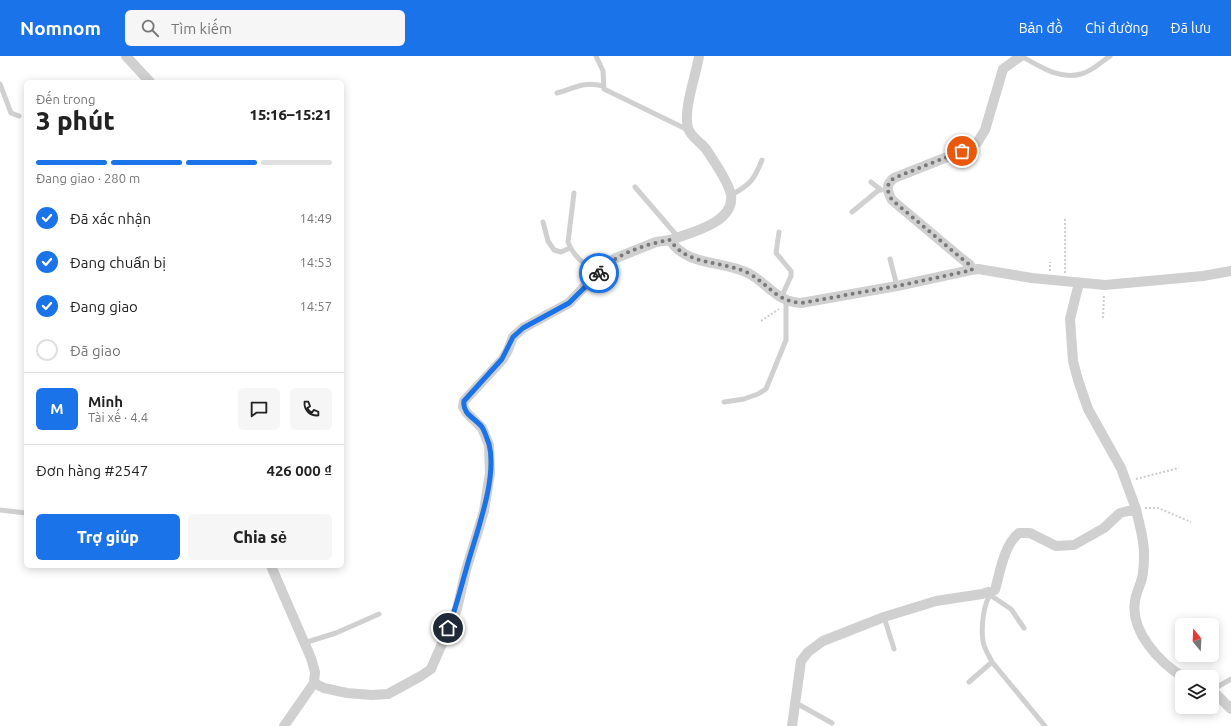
<!DOCTYPE html>
<html lang="vi">
<meta charset="utf-8">
<style>
body{margin:0;font-family:Ubuntu,sans-serif;background:#f6f6f6;color:#222;height:100vh;display:flex;flex-direction:column;font-size:15px;white-space:nowrap}
*{box-sizing:border-box;margin:0}
p{font-size:13px;color:#767676}
.icon{flex:none;width:22px;height:22px;fill:none;stroke:currentColor;stroke-width:2;stroke-linecap:round;stroke-linejoin:round}
.map{position:relative;flex:1;overflow:hidden}
.side{position:absolute;left:24px;top:24px;width:320px;height:488px;display:flex;flex-direction:column;background:#fff;border-radius:6px;box-shadow:0 2px 10px #0003}
.side>*{flex:none}
.needle{width:26px;rotate:342deg}
.controls{position:absolute;left:1175px;top:562px;display:grid;gap:8px}
.controls a{display:grid;place-items:center;width:44px;height:44px;border-radius:6px;background:#fff;box-shadow:0 2px 10px #0003;font-size:20px}
.pin{position:absolute;display:grid;place-items:center;width:34px;height:34px;color:#fff;margin:-17px;border:2px solid #fff;border-radius:50%;box-shadow:0 1px 4px #0007}
.courier{position:absolute;display:grid;place-items:center;width:40px;height:40px;margin:-20px;border:3px solid #1a73e8;border-radius:50%;background:#fff;color:#222;box-shadow:0 1px 5px #0007}
.summary em{font-style:normal;font-weight:800}
.summary div{display:flex;flex-direction:column-reverse}
.summary{display:flex;align-items:center;justify-content:space-between;height:68px;padding:0 12px}
h1{font-size:26px;font-weight:800;line-height:30px}
.bar{display:grid;grid-template-columns:repeat(4,1fr);gap:6px 4px;align-content:center;height:48px;padding:0 12px}
.bar i{height:5px;border-radius:3px;background:#e0e0e0}
.bar .current{background:#1a73e8}
.bar p{grid-column:span 4}
.line{display:flex;align-items:center;gap:10px;padding:0 12px;border-top:1px solid #e0e0e0}
.line div{flex:1}
.round{display:grid;place-items:center;flex:none;width:42px;height:42px;border-radius:6px;background:#f6f6f6}
ol{padding:0 12px;list-style:none}
li{display:flex;align-items:center;gap:12px;height:44px}
li p{margin-inline-start:auto}
li .icon{padding:4px;border-radius:50%;background:#1a73e8;color:#fff;stroke-width:4}
li:last-child{color:#767676}
li i{width:22px;height:22px;border:2px solid #e0e0e0;border-radius:50%}
.cta{display:flex;gap:8px;margin-top:auto;padding:8px 12px}
.cta a{flex:1;height:46px;border-radius:6px;background:#1a73e8;color:#fff;font-size:16px;font-weight:800;line-height:46px;text-align:center}
.cta a+a{background:#f6f6f6;color:#222}
header{display:flex;align-items:center;gap:24px;box-sizing:border-box;height:56px;padding:0 20px;background:#1a73e8;color:#fff}
header strong{font-size:19px}
nav{display:flex;gap:22px;margin-inline-start:auto;font-size:14px}
.search{width:280px;height:36px;background:#f6f6f6;display:flex;align-items:center;gap:10px;box-sizing:border-box;padding:0 14px;border-radius:6px;color:#767676;font-size:15px}
.map>svg:first-child{display:block}
.lines{fill:none;stroke-linecap:round;stroke-linejoin:round}
.path{stroke:#cdcdcd;stroke-width:2;stroke-dasharray:2 2;stroke-linecap:butt}
.service{stroke:#d0d0d0;stroke-width:5}
.minor{stroke:#d0d0d0;stroke-width:10}
.done{stroke:#7a7a7a;stroke-width:4;stroke-dasharray:0 7.2}
.route{stroke:#1a73e8;stroke-width:5}
</style>
<header>
<strong>Nomnom</strong>
<div class="search"><svg class="icon" aria-label="search" viewBox="0 0 24 24"><circle cx="10" cy="10" r="6"/><path d="M15 15l6 6"/></svg>Tìm kiếm</div>
<nav><a>Bản đồ</a><a>Chỉ đường</a><a>Đã lưu</a></nav>
</header>
<div class="map">
<svg width="1231" height="670" viewBox="0 0 1231 670">
<rect width="100%" height="100%" fill="#fff"/>
<g class="lines">
<path class="path" d="M1050,215V206
M1065,217V162
M1103,262L1104,238
M761,265L779,253
M1136,423L1179,412
M1145,452H1158L1191,466"/>
<path class="service" d="M596,0L603,15L604,33L688,74
M1021,0C1039,10 1059,24 1081,18C1091,16 1101,6 1110,0
M0,28L11,57L19,60
M557,37C575,32 583,25 603,30
M871,126L881,134
M635,131L678,181
M574,137L568,186C572,198 586,212 599,216
M731,139C750,129 754,124 762,104
M852,156L880,133
M543,166L548,185L554,194L561,196L570,192
M779,176L776,197L791,215V220L781,242
M890,203L897,230
M724,346L744,343L758,338L766,333L786,284V245
M0,454L26,457
M992,536C983,547 981,572 983,585C984,593 989,599 992,606L1045,670
M990,539L1011,553L1024,572
M884,561L894,593
M304,587L336,577L379,558
M969,626L992,606
M1212,634L1231,623
M796,647L832,667"/>
<path class="minor" d="M126,0L150,26
M699,0C696,20 683,53 688,72C690,80 701,87 706,93C713,104 729,126 731,139C735,167 690,177 670,184C687,211 723,204 748,217C769,228 775,245 801,247L897,230L971,214
M1021,0L1003,13L985,74L977,87L970,92L894,122C885,129 887,135 892,144L961,202L970,209L971,214L978,213L1032,222L1105,229L1203,220L1231,215
M1136,453C1139,468 1144,482 1144,497C1144,505 1144,514 1142,522C1140,530 1136,537 1135,545C1130,575 1159,606 1183,621
M271,510L311,602L315,616L314,627L284,670
M314,627L324,632L347,637L372,639L388,638L421,620L431,613L457,553L466,514L484,455L490,417L489,389L482,372L467,357L463,351L464,345L503,303L508,294L513,281L523,272L569,247L606,208L616,202L656,186L670,184
M1212,634L1231,653
M792,670L801,605L808,596L823,585L884,561L936,545L982,538L995,534C1000,516 1004,489 1019,477H1030L1056,490L1074,489L1104,472L1120,457L1136,453L1121,412L1088,353L1078,324L1073,305L1070,263L1079,227"/>
</g>
<g class="lines">
<path class="done" d="M599,217C615,198 645,188 670,184C688,211 723,204 748,217C769,228 775,245 801,247L897,230L972,214L970,209L961,202L892,144C887,135 885,129 894,122L962,95"/>
<path class="route" d="M448,572C456,553 460,534 466,514C475,480 498,423 489,388C487,383 485,376 482,371C475,362 462,358 464,345L502,303L513,281L523,272L569,247L599,217"/>
</g>
</svg>
<div class="controls">
<a><svg class="needle" viewBox="-14 -14 28 28"><path d="M0-13l5 13h-10z" fill="#e53935"/><path d="M0 13l5-13h-10z" fill="#767676"/></svg></a>
<a><svg class="icon" aria-label="layers" viewBox="0 0 24 24"><path d="M12 4l9 5-9 5-9-5zM3 14l9 5 9-5"/></svg></a>
</div>
<div class="pin" style="left:962px;top:95px;background:#ea580c"><svg class="icon" aria-label="bag" viewBox="0 0 24 24"><path d="M5 8h14l-1 12H6zM9 8a3 3 0 0 1 6 0"/></svg></div>
<div class="pin" style="left:448px;top:572px;background:#1f2937"><svg class="icon" aria-label="home" viewBox="0 0 24 24"><path d="M3 11l9-7 9 7M6 9v11h12V9"/></svg></div>
<div class="courier" style="left:599px;top:217px"><svg class="icon" aria-label="bike" viewBox="0 0 24 24"><circle cx="6" cy="16" r="4"/><circle cx="18" cy="16" r="4"/><path d="M6 16l4-8h5l3 8M10 8l3 8H6M13 5h3"/></svg></div>
<section class="side">
<div class="summary"><div><h1>3 phút</h1><p>Đến trong</p></div><em>15:16–15:21</em></div>
<div class="bar"><i class="current"></i><i class="current"></i><i class="current"></i><i></i><p>Đang giao · 280 m</p></div>
<ol>
<li><svg class="icon" aria-label="check" viewBox="0 0 24 24"><path d="M5 12l5 5 9-10"/></svg>Đã xác nhận<p>14:49</p></li>
<li><svg class="icon" aria-label="check" viewBox="0 0 24 24"><path d="M5 12l5 5 9-10"/></svg>Đang chuẩn bị<p>14:53</p></li>
<li><svg class="icon" aria-label="check" viewBox="0 0 24 24"><path d="M5 12l5 5 9-10"/></svg>Đang giao<p>14:57</p></li>
<li><i></i>Đã giao</li>
</ol>
<div class="line" style="height:72px"><b class="round" style="background:#1a73e8;color:#fff">M</b><div><b>Minh</b><p>Tài xế · 4.4</p></div><a class="round"><svg class="icon" aria-label="chat" viewBox="0 0 24 24"><path d="M4 5h16v11H9l-5 4z"/></svg></a><a class="round"><svg class="icon" aria-label="phone" viewBox="0 0 24 24"><path d="M5 4h4l2 5-3 2q2 4 5 5l2-3 5 2v4C11 20 4 13 5 4z"/></svg></a></div>
<div class="line" style="height:52px"><div>Đơn hàng #2547</div><b>426 000 ₫</b></div>
<div class="cta"><a>Trợ giúp</a><a>Chia sẻ</a></div>
</section>
</div>
